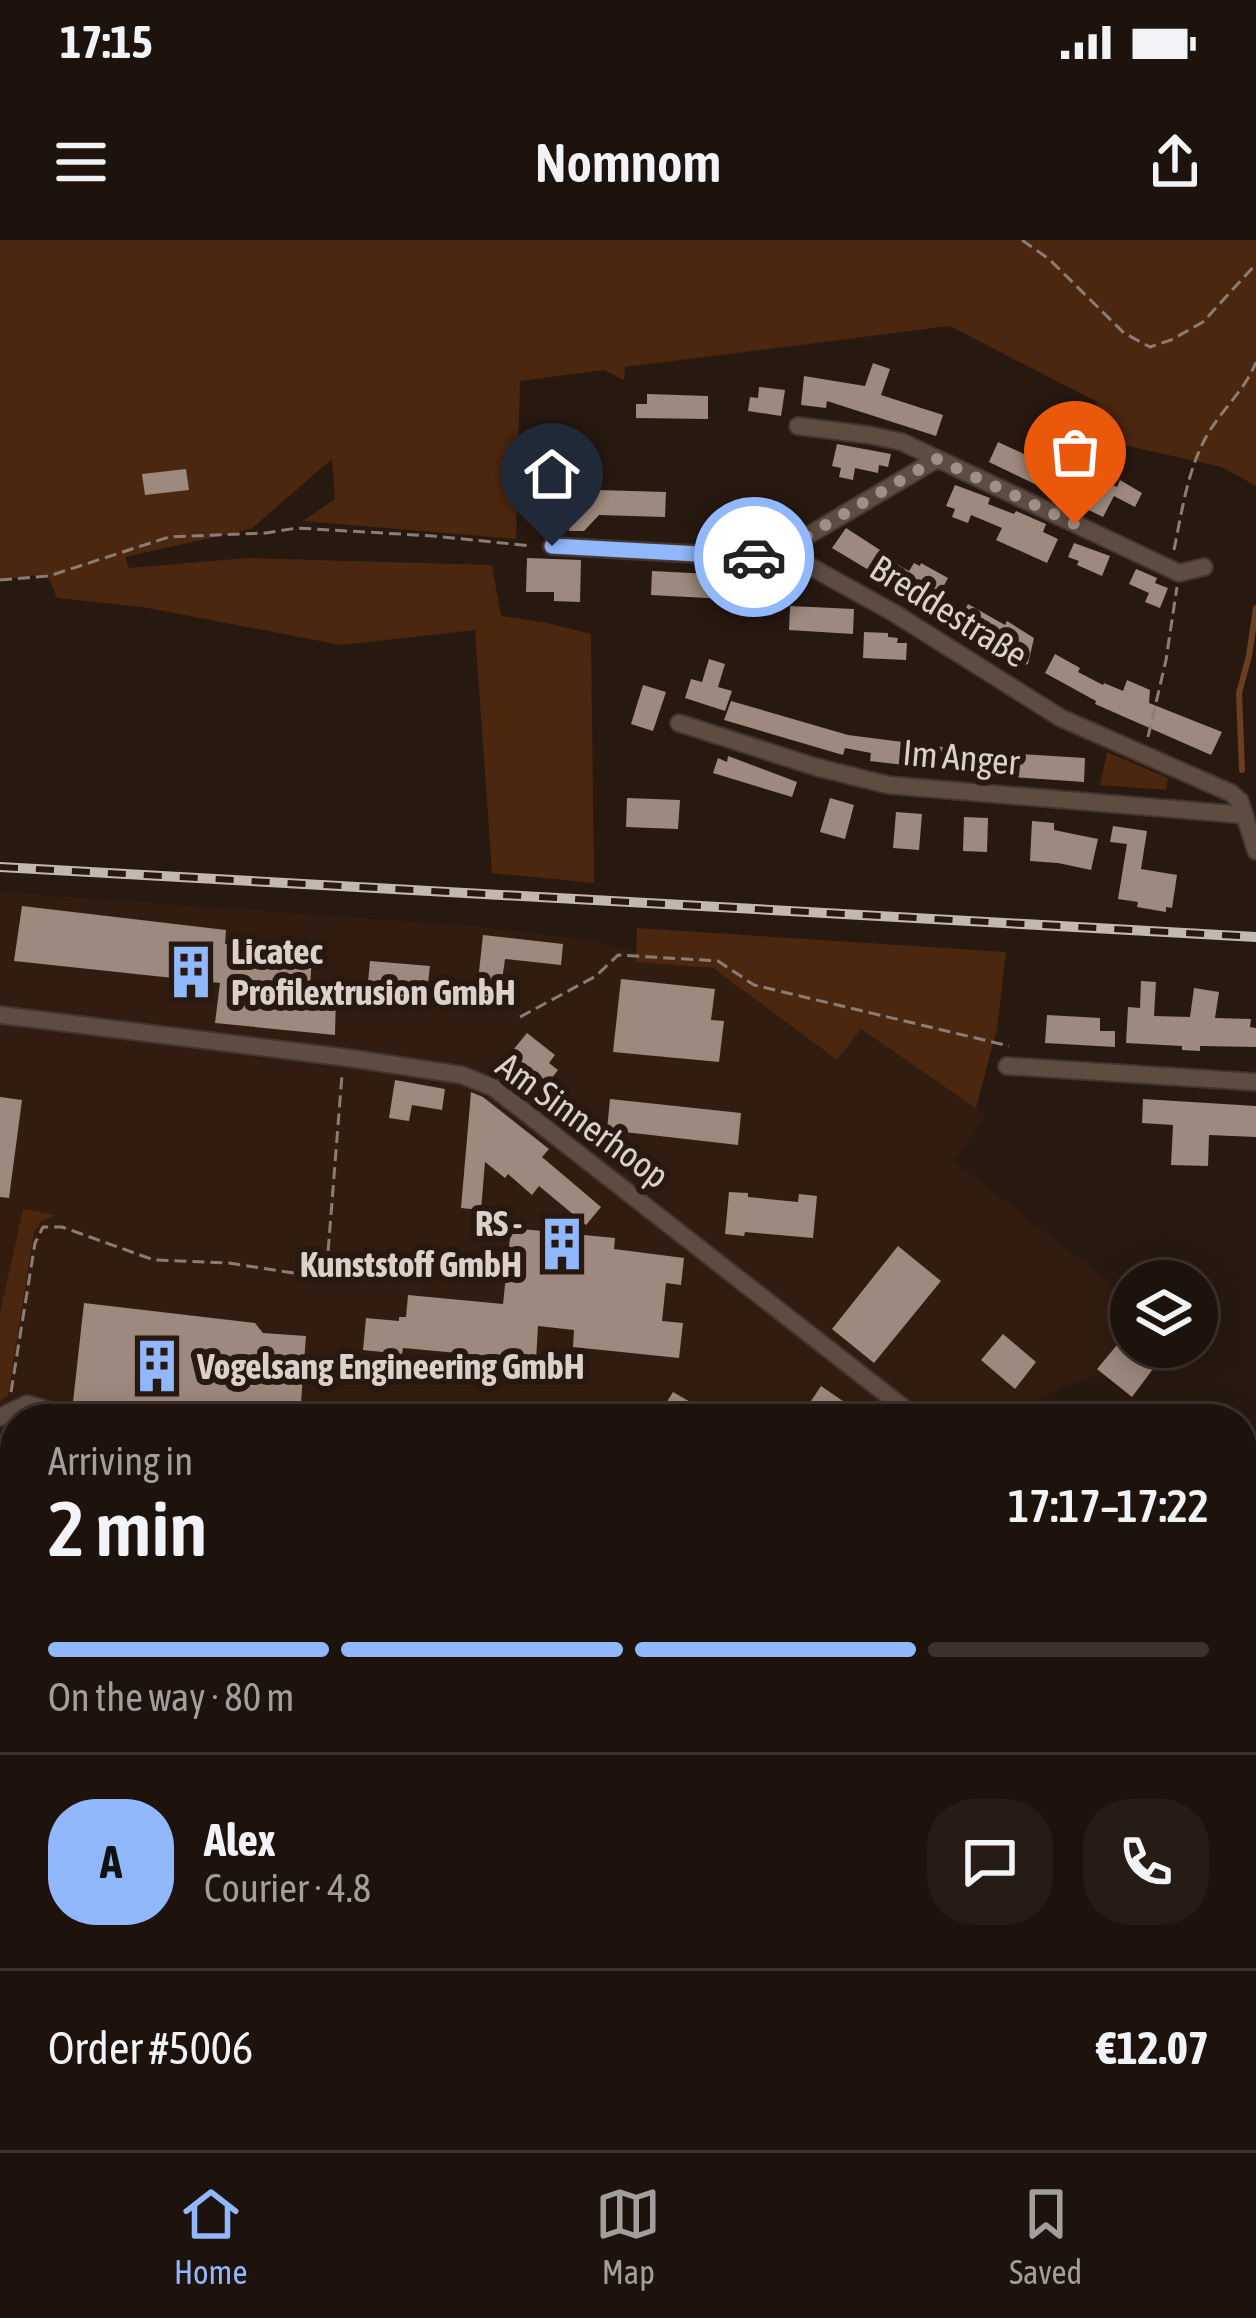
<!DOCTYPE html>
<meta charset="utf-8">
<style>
body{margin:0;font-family:"Asap Condensed",sans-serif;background:#261c15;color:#f1f3f6;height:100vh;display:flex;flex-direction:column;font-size:45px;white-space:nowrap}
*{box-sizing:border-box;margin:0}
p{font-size:39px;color:#a19e9d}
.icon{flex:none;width:66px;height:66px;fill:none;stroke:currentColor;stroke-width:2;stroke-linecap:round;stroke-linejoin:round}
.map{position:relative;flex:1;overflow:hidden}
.drawer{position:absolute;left:0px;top:1164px;width:1257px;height:747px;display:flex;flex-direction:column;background:#1e130c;border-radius:48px 48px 0 0;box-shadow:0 6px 30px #0003,0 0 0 3px #3c322d}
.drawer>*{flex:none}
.buttons{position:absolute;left:1110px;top:1020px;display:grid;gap:24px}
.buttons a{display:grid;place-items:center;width:108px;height:108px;border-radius:50%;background:#1e130c;box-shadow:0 6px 30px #0003,0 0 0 3px #3c322d;font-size:60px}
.pin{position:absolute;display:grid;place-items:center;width:102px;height:102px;color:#fff;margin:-123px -51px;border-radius:50% 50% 50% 0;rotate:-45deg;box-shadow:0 0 12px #0007}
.pin .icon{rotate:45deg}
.courier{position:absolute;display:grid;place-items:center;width:120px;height:120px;margin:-60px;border:9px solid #91b8fd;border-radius:50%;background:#fff;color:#222;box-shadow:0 3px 15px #0007}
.headline em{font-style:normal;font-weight:600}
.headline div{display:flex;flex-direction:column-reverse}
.headline{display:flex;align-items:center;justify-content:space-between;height:204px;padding:0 48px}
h1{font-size:78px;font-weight:600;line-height:90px}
.bar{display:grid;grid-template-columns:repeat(4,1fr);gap:18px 12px;align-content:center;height:144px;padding:0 48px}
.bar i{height:15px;border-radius:9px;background:#3c322d}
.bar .active{background:#91b8fd}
.bar p{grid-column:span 4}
.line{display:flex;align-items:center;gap:30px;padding:0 48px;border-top:3px solid #3c322d}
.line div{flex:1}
.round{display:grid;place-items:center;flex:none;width:126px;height:126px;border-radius:48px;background:#261c15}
.status{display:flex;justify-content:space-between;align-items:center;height:84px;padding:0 60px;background:#1e130c;direction:ltr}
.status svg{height:33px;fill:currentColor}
header{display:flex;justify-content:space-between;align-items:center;height:156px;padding:0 48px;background:#1e130c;font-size:54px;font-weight:600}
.tabs{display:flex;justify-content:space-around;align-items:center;height:168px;border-top:3px solid #3c322d;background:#1e130c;font-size:33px;color:#a19e9d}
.tabs a{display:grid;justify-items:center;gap:6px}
.tabs .active{color:#91b8fd}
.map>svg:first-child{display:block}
.built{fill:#321c10}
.green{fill:#4b2710}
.water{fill:#6a3e23}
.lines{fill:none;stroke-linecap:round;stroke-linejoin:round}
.stream{stroke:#6a3e23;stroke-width:6}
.building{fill:#9d897d}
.minor-casing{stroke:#413531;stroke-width:20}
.primary-casing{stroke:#413531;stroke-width:30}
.path{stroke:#8a7d76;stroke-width:3;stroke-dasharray:12 6;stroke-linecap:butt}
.minor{stroke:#5e4c41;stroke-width:16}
.primary{stroke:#b9805e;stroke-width:27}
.rail-casing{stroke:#c3b7b1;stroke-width:10}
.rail{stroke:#281910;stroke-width:6;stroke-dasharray:18;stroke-linecap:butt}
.done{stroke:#9c9089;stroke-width:12;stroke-dasharray:0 21.6}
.route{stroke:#91b8fd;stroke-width:15}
.labels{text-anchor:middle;stroke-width:12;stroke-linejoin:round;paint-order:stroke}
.street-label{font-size:36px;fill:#dbd0ca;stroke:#281910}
.poi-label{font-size:36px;font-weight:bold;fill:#dbd0ca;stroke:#281910;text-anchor:start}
</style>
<div class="status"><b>17:15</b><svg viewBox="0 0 49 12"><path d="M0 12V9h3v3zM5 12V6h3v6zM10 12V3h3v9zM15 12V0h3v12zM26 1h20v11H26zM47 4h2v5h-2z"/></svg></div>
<header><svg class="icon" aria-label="menu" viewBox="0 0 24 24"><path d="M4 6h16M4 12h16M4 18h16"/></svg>Nomnom<svg class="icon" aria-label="share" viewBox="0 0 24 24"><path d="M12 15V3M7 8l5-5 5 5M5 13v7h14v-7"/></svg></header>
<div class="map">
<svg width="1256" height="1910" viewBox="0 0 1256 1910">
<rect width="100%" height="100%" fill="#281910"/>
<path class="built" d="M0,652L471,686L580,699L713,728L836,820L861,788L987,875L954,921L1131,1059V1107H1159L1160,1110L1056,1150L1008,1179H15V1247L0,1245Z
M1242,1320L1256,1322V1439L1242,1437Z
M1242,1854H1256V1910H1147L1165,1896H1242Z
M96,1896H193L249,1910H97Z"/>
<path class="green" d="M0,0H1256V246L1222,227L1088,197L1097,162L950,86L625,127L624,140L604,130L520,141L516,299L303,281L335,259L332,219L251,289L125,317L129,328L247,318L492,325L501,376L547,383L591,394L594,643L492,633L475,390L341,405L143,367L57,358L47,334L0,340Z
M1107,512L1168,538L1166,550L1100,545Z
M637,688L1006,712L997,789L976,868L861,789L837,820L713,728L636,722Z
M23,969L56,975L42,981L34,991L8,1156L0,1161V1073Z
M0,1873H15V1896H96L97,1910H0Z"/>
<path class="water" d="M193,1896H448L516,1910H249Z"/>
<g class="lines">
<path class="stream" d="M1242,530L1239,453L1249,416L1256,368"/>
</g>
<path class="building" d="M873,123L890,129L881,155L943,175L936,196L827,161L826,168L801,165L804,136L865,146Z
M759,147L785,150L781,176L748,171L750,157L758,158Z
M647,154L708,156V179L636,178V164H647Z
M998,202L1076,238L1078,227L1117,247L1120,240L1142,253L1135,267L1114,256L1103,277L989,222Z
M837,204L891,214L888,227L879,225L878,233L855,228L853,240L839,237L841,228L832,226Z
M186,229L189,250L145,255L142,234Z
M548,241L554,248L562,249L666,252L665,277L599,275L584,291H569L570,271L538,270L527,279L532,247H541Z
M955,245L990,258L988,264L1014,274L1016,271L1046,284L1043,292L1058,299L1047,323L996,300L1002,288L971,275L968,283L952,277L955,269L946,266Z
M846,288L880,310L878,314L909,331L914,323L920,326L921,323L948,338L932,368L832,308Z
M1074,303L1110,316L1102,336L1077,325L1079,321L1068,317Z
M527,318L581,320L580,362L554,361V352H526Z
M1136,329L1157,338L1155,343L1168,348L1160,368L1145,362L1149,353L1129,344Z
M652,331L749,336L748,354L759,355L758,370L725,368V359L651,355Z
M968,364L1005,385L1007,381L1034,398L1028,424L1024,425L1001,411L1003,407L957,383Z
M790,366L854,369L853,394L789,390Z
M864,392L888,393V397L898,398L897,403H907L906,420L863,418Z
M1055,414L1080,428L1078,432L1103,445L1104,443L1123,451L1127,440L1150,450L1149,463L1222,492L1211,515L1095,464L1096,461L1045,433Z
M709,419L725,424L718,447L732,451L725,471L685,458L691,439L702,442Z
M643,445L666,452L653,491L631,484Z
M731,461L848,495L973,511L1085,518L1084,542L997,536L870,521L871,513L845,508L843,515L724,480Z
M728,516L797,542L792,557L713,533L718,518L727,522Z
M627,558L680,560L678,589L626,587Z
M830,558L854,565L845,599L820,592Z
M896,572L922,574L919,610L893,608Z
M964,577L988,578L987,612L963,611Z
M1032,581L1054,583V590L1098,599L1091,630L1058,623L1030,621Z
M1113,586L1147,591L1141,629L1177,635L1172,668L1166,667V672L1137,667L1138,662L1118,659L1127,604L1110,602Z
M22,666L226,690L225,704L312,714L310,749L336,752L335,795L215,783L220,743L14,721Z
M483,695L563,704L561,725L505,719L498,769L478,767L479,760L476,759Z
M370,721L430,726L426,759L367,753Z
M621,739L715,749L711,780L724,781L719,822L613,812Z
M1141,741L1156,742L1154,776L1190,777L1194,748L1219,752L1215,778L1251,779L1250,787L1256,788V807L1200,806V811L1182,810V806L1126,803L1128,767L1140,768Z
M1047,775L1100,778V791H1115V807L1045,803Z
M527,793L555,815L549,823L558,830L548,843L539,835L537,838L509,815Z
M395,840L445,849L442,870L412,865L409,881L389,878Z
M471,852L483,857L549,909L542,917L601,967L586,985L539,946L532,955L508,934L505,938L485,922L481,970L461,968Z
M0,857L22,860L9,958L0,957Z
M610,859L741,873L738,905L607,890Z
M1143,859L1256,866V897L1209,895L1208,926L1171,925L1173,885L1142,883Z
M729,952L748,953V957L798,962L799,954L817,956L813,998L745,992L744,996L725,994Z
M511,988L615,998L614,1009L684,1018L681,1045L666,1043L662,1081L683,1083L679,1118L573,1107L574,1090L538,1086L536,1120L403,1108L402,1114L363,1110L366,1078L399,1081V1077H406L408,1055L503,1064Z
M898,1006L941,1041L874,1123L832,1089Z
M84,1063L255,1083L263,1093L306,1096L300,1176L245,1172L251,1179H143L72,1171Z
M1003,1094L1036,1122L1015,1149L981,1120Z
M1122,1099L1138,1111L1135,1115L1153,1129L1132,1157L1097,1129Z
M821,1146L869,1179H799Z
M673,1152L720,1179H656Z
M0,1323L15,1325V1473L0,1471Z
M0,1685L15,1686V1841L0,1842Z
M947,1896H1018L1016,1910H985L946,1905Z"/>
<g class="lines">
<defs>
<path id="minor" d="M798,186L869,195L902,202L1179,333L1204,327
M552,306L788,319L804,323L894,373L1061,478L1231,553L1240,561L1256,611
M788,319L797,302L937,219
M679,483L816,527L888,545L1245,575
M0,775L349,818L462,835L494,848L918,1179
M1007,826L1256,842
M0,1177L27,1164L45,1169L52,1179
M0,1208L15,1209
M1242,1296L1256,1297
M774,1907L793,1910
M1059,1910L1084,1896"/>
<path id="primary" d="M0,1611L15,1610
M1242,1730H1256"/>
</defs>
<use href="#minor" class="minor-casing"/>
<use href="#primary" class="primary-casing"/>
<path class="path" d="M1022,0L1049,19L1124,93L1150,107L1171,100L1203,82L1256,24
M1174,310C1182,271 1188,226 1209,192C1224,167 1245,150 1256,122
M0,340L49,336L169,297L266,293L297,288L433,296L532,306
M1148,497L1166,420L1177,347
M520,777L596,736L618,715L718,721L754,745L1009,806
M11,1152L35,1003L43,987H62L154,1020L229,1023L326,1038L342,835
M1242,1845L1256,1846
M591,1896L609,1910"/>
<use href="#minor" class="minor"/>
<use href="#primary" class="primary"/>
<defs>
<path id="rail" d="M0,627L1256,697
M0,1274L15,1276
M0,1319L15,1321
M1242,1457L1256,1459"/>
</defs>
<use href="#rail" class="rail-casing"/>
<use href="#rail" class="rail"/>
</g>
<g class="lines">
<path class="done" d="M754,317L788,319L797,302L937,219L1075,284"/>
<path class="route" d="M552,306L754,317"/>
</g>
<defs>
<symbol id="building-bare" viewBox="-9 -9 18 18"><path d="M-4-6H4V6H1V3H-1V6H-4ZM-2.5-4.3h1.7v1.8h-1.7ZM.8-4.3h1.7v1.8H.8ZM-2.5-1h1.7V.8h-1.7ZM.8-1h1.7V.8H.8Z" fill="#91b8fd" stroke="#281910" stroke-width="2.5" paint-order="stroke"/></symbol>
</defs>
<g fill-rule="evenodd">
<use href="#building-bare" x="153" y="694" width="76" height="76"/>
<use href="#building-bare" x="524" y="966" width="76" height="76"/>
<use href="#building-bare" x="119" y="1088" width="76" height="76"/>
</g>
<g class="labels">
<g class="street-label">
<text transform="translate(949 371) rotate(32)" y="13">Breddestraße</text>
<text transform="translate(961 517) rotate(5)" y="13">Im Anger</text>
<text transform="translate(583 880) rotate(36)" y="13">Am Sinnerhoop</text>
</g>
<g class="poi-label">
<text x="231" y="724">Licatec<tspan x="231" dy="41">Profilextrusion GmbH</tspan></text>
<text x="522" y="996" text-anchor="end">RS -<tspan x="522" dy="41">Kunststoff GmbH</tspan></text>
<text x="197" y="1139">Vogelsang Engineering GmbH</text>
</g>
</g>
</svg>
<div class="buttons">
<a><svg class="icon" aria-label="layers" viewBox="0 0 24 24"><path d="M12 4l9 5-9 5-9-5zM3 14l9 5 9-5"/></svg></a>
</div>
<div class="pin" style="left:1075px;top:284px;background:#ea580c"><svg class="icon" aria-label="bag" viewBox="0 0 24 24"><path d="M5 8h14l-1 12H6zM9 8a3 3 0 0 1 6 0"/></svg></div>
<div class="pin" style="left:552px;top:306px;background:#1f2937"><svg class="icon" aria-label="home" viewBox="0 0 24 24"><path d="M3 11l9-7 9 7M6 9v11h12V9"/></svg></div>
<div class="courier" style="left:754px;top:317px"><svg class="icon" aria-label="car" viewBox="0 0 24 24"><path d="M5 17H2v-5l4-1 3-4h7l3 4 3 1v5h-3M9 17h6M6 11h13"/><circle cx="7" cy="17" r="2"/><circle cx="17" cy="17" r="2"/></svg></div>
<section class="drawer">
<div class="headline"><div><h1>2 min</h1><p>Arriving in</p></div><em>17:17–17:22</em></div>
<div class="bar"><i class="active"></i><i class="active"></i><i class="active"></i><i></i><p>On the way · 80 m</p></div>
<div class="line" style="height:216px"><b class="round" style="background:#91b8fd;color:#111">A</b><div><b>Alex</b><p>Courier · 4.8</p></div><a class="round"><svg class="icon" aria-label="chat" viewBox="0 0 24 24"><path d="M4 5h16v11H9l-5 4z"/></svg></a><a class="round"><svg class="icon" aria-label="phone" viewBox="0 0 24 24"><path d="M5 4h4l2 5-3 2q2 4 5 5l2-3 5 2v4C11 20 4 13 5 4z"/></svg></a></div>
<div class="line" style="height:156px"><div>Order #5006</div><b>€12.07</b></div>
</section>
</div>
<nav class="tabs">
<a class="active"><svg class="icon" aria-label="home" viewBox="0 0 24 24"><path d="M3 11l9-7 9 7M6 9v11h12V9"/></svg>Home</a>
<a><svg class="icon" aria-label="map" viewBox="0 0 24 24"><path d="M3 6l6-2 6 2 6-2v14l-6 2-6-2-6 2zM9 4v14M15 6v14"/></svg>Map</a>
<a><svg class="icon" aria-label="saved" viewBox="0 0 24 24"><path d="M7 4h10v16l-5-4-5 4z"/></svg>Saved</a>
</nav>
